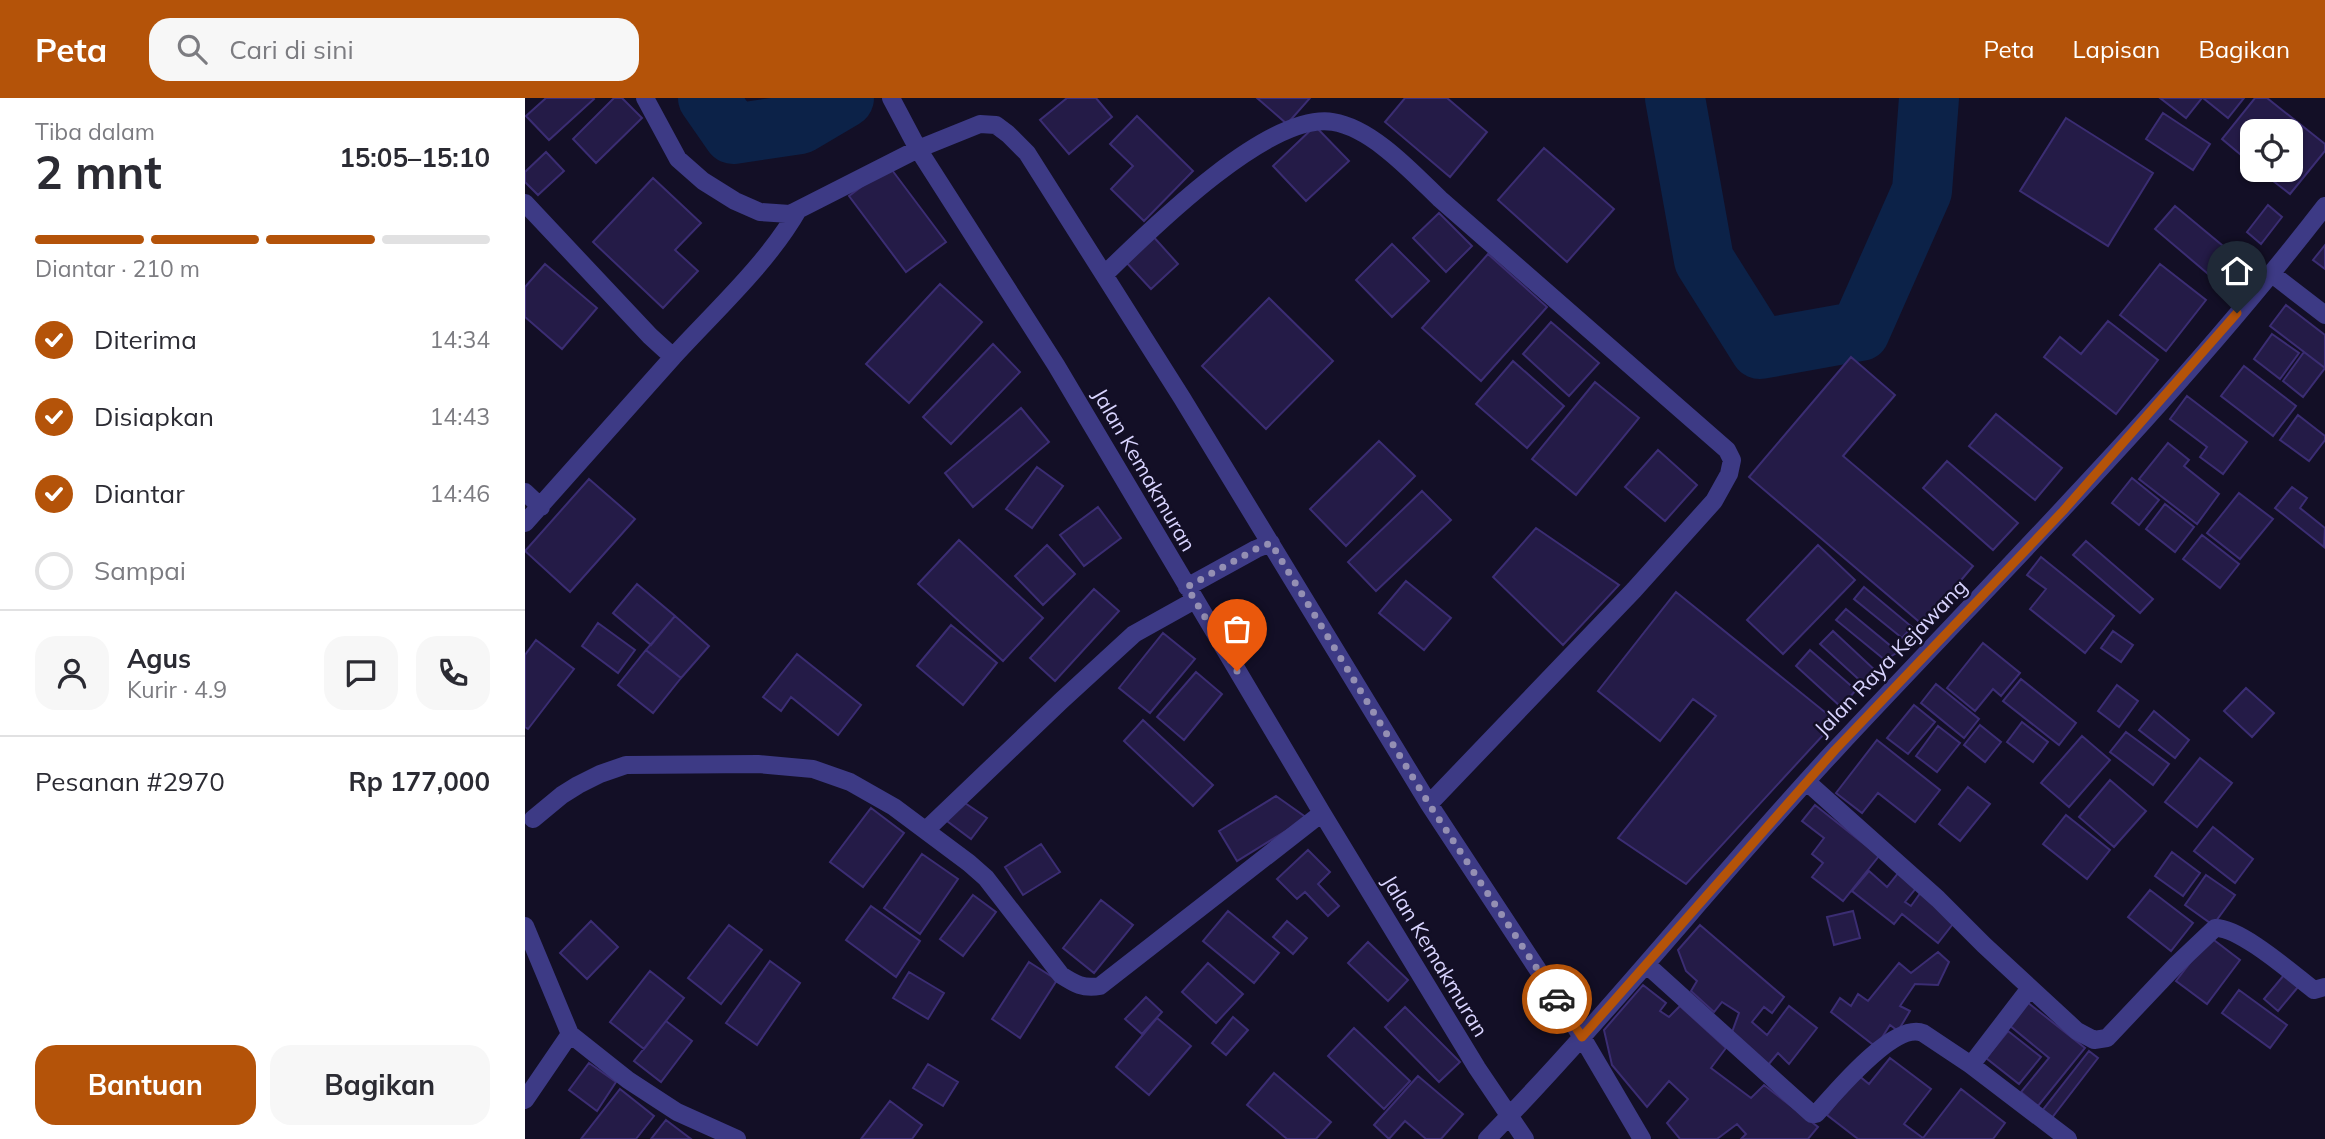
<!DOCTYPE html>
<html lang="id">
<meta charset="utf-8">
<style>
body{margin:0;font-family:Mulish,sans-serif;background:#f7f7f7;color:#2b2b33;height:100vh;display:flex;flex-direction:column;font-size:26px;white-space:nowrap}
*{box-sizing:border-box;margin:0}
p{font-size:23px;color:#7c7c81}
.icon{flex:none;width:38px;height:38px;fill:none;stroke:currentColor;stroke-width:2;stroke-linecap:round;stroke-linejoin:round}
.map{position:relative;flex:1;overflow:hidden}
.side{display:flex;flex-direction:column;background:#fff;width:525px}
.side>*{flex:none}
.buttons{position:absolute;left:1715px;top:21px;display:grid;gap:14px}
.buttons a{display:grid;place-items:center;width:63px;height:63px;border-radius:14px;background:#fff;box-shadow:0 2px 5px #0004;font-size:35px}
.pin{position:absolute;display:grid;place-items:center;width:60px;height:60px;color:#fff;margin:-72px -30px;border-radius:50% 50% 50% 0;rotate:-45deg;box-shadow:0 0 7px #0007}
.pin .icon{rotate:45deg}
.courier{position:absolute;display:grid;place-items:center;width:70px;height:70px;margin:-35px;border:5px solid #b45309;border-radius:50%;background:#fff;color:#222;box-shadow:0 2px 9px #0007}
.head em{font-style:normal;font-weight:700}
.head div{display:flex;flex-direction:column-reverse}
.head{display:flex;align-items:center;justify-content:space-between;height:119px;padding:0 35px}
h1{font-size:46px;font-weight:700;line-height:52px}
.bar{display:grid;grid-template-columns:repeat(4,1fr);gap:10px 7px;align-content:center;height:84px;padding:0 35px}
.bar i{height:9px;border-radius:5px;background:#e1e1e2}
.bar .current{background:#b45309}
.bar p{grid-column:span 4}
.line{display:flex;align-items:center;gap:18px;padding:0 35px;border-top:2px solid #e1e1e2}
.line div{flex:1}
.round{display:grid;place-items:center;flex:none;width:74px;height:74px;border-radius:21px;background:#f7f7f7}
ol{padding:0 35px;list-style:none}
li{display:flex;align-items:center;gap:21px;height:77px}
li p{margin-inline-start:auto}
li .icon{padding:7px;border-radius:50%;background:#b45309;color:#fff;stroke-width:4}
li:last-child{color:#7c7c81}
li i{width:38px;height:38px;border:4px solid #e1e1e2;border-radius:50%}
.cta{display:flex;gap:14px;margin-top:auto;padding:14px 35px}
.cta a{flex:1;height:80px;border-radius:21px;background:#b45309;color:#fff;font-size:28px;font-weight:700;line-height:80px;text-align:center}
.cta a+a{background:#f7f7f7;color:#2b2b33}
header{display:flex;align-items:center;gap:42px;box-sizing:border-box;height:98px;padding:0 35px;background:#b45309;color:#fff}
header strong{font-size:33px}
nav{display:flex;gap:38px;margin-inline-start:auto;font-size:24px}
.search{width:490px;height:63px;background:#f7f7f7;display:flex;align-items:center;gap:18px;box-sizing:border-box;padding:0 24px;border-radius:21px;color:#7c7c81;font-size:26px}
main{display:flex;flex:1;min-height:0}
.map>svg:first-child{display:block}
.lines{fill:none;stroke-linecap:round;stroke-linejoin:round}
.river{stroke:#0c2248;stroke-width:60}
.building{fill:#241b47;stroke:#3b2d73;stroke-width:2}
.minor{stroke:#3d3a85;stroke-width:18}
.done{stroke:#948fb3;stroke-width:7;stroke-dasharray:0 12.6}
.route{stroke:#b45309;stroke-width:9}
.labels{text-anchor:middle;stroke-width:5;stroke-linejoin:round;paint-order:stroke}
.street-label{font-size:21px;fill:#d9d4ff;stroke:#130f26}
</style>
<header>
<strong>Peta</strong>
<div class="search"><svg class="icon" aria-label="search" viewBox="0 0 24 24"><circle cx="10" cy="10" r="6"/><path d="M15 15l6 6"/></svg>Cari di sini</div>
<nav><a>Peta</a><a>Lapisan</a><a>Bagikan</a></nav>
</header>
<main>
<section class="side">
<div class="head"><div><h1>2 mnt</h1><p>Tiba dalam</p></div><em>15:05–15:10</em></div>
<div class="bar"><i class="current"></i><i class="current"></i><i class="current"></i><i></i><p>Diantar · 210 m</p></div>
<ol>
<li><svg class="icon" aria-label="check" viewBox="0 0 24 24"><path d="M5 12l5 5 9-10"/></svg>Diterima<p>14:34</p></li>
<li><svg class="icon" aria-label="check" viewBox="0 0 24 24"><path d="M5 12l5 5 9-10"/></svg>Disiapkan<p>14:43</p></li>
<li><svg class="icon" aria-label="check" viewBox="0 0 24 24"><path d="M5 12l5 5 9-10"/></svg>Diantar<p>14:46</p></li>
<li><i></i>Sampai</li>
</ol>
<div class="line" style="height:126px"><a class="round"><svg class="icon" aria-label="person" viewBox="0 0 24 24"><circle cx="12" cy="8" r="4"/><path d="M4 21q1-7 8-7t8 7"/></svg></a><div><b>Agus</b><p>Kurir · 4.9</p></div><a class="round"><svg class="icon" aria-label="chat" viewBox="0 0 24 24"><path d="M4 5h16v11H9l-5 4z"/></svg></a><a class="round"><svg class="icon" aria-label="phone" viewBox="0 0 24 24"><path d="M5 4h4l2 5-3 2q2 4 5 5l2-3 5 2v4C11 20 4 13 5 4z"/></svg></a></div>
<div class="line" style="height:91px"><div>Pesanan #2970</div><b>Rp 177,000</b></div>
<div class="cta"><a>Bantuan</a><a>Bagikan</a></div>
</section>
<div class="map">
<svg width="1800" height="1041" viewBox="0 0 1800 1041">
<rect width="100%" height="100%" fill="#130f26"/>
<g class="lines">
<path class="river" d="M183,0L208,36L275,26L319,0
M1150,0L1179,162L1235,251L1335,233L1397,93L1404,0"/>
</g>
<path class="building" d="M21,0H68L69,1L24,42L1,18Z
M89,0H97L117,20L71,65L48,41Z
M542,0H571L587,19L544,56L515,22Z
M732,0H785L762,26Z
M880,0H922L962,34L925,79L860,24Z
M1635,0H1677L1661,20Z
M1678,0H1719L1703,20Z
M1730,0H1742L1800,46V53L1765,96L1734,72H1766V33H1727V66L1697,41Z
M1638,15L1685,46L1668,72L1621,41Z
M612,18L668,73L619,123L586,91L608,68L585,46Z
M1541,20L1628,75L1583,148L1495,93Z
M790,28L824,63L781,103L748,68Z
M1019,50L1089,111L1042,164L973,102Z
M21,54L39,73L13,97L0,84V74Z
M364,68L421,144L381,174L324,98Z
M128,80L176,125L150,152L173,173L138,210L68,144Z
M1743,107L1757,119L1736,146L1722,134Z
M1650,108L1715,162L1695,186L1630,131Z
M914,115L947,148L921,174L888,140Z
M626,136L653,166L626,191L599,162Z
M867,146L904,183L867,219L831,182Z
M1800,147V171L1788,162Z
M963,156L1022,209L956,283L897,230Z
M20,166L72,210L37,251L0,219V189Z
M1635,166L1681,202L1641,253L1595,217Z
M415,186L457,224L384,305L341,266Z
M744,200L808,263L741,331L677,268Z
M1761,207L1800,237V270L1745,228Z
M1583,223L1633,262L1591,316L1519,259L1535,239L1556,256Z
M1026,224L1074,265L1044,298L998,256Z
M1747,236L1774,255L1755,281L1729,261Z
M468,246L495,274L426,346L398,319Z
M1779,254L1800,270L1778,299L1758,283Z
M1326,259L1370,297L1318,358L1448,468L1398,527L1224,379Z
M988,263L1039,308L1002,350L951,306Z
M1719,268L1771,308L1748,338L1696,298Z
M1070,284L1114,320L1051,397L1007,361Z
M1662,298L1722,344L1698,376L1675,359L1682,349L1645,321Z
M496,310L524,344L448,409L420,375Z
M1471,316L1537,370L1510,402L1444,348Z
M1773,317L1800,338V342L1784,363L1755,342Z
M854,343L890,378L821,448L785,411Z
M1643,345L1664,362L1659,368L1694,396L1672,426L1614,381Z
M1133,352L1172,387L1140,423L1100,389Z
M1422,363L1493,425L1468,452L1398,390Z
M512,369L538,388L507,430L481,411Z
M1607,380L1634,402L1614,427L1587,405Z
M64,381L110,421L45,494L0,453Z
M1767,389L1782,400L1775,410L1800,430L1799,449L1750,410Z
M897,393L926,422L851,493L823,464Z
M1714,395L1748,421L1715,461L1682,435Z
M1640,406L1669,429L1650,454L1621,431Z
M573,409L596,440L559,468L535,437Z
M1011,430L1094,487L1038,547L968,479Z
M1677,437L1714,466L1695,490L1658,461Z
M434,442L518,520L478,563L393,486Z
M1561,443L1628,501L1615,515L1548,457Z
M522,447L550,476L518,507L490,478Z
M1293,447L1330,482L1258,556L1222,522Z
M1516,459L1589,518L1560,555L1505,511L1521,491L1502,477Z
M881,483L926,520L899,552L854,515Z
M112,486L150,518L126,547L88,515Z
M1339,489L1387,529L1377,540L1329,501Z
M569,491L594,513L530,583L505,560Z
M1151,494L1311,623L1161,786L1093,740L1191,618L1168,601L1135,643L1073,593Z
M1321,511L1373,554L1360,562L1311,522Z
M150,518L184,548L156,580L121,552Z
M73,525L110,552L93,575L57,548Z
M426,527L472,565L438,607L392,568Z
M1308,533L1352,574L1340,587L1295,546Z
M1588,533L1608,547L1596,564L1576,550Z
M638,535L670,561L625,615L594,590Z
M11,542L49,571L3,631L0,629V557Z
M1458,545L1495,575L1476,598L1468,591L1450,613L1422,590Z
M121,552L156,580L128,615L93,587Z
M1285,552L1331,592L1316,609L1271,568Z
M272,556L336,607L313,637L266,599L256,613L238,599Z
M671,574L697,596L659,642L632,619Z
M1496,581L1551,625L1534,647L1478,603Z
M1411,586L1454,621L1439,640L1396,605Z
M1592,587L1613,603L1594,629L1573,613Z
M1721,590L1749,615L1727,639L1699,613Z
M1389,607L1410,624L1383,656L1362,640Z
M1629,613L1664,642L1650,660L1614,632Z
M618,622L688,687L668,708L599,643Z
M1497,624L1523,644L1508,664L1482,644Z
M1455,627L1476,644L1460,664L1439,647Z
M1413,628L1435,645L1412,674L1391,658Z
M1601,634L1644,666L1628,687L1585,654Z
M1557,638L1585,662L1544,709L1516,685Z
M1352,642L1415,692L1390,724L1353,695L1337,715L1311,695Z
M1675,660L1707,685L1672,729L1640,704Z
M1585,682L1621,713L1589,749L1554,719Z
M1443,689L1465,706L1435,743L1414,726Z
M751,698L782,720L712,763L694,733Z
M437,703L462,720L446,741L422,723Z
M1290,707L1354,758L1318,803L1287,779L1298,765L1287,756L1299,740L1277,723Z
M346,710L379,735L338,789L305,764Z
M1541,717L1585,752L1562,781L1518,746Z
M1688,729L1728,761L1710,785L1669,753Z
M516,746L535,774L498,797L480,769Z
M783,752L805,774L793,786L814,808L803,818L780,794L772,801L752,781Z
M1647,754L1675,775L1658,798L1630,778Z
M397,756L433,781L395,836L359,810Z
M1344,773L1362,789L1374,774L1392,789L1380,804L1386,808L1396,794L1431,822L1413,845L1377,816L1369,826L1327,793Z
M1681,777L1710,797L1688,827L1660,807Z
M1625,792L1668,825L1646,853L1603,819Z
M448,797L471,814L438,858L415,841Z
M576,802L608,827L569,875L538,850Z
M346,808L395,843L371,879L321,842Z
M703,813L754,855L729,885L678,843Z
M1328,813L1335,840L1309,847L1302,819Z
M66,823L93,849L62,881L35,855Z
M762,823L782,840L768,856L748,839Z
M204,827L237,852L196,906L163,880Z
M1175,827L1259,899L1247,915L1239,909L1227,924L1242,937L1264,908L1292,930L1264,966L1253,955L1243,967L1206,937L1214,915L1197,904L1189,914L1166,893L1172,883L1161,873L1153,852Z
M1685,839L1715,862L1682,906L1651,883Z
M843,844L883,882L863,903L823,865Z
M1413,854L1424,864L1413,887L1390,886L1375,908L1385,913L1373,933L1365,927L1351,949L1306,914L1315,900L1326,908L1333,896L1343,903L1374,865L1386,875Z
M245,863L275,885L232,947L201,925Z
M504,864L532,882L495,940L467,921Z
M683,865L718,896L691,925L657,894Z
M125,873L159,900L119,951L85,924Z
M384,874L419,895L403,921L368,900Z
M1759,877L1773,889L1753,913L1739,901Z
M1118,887L1141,905L1135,913L1144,919L1155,908L1201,950L1186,970L1226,1000L1239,987L1293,1029L1283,1041H1216L1221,1036L1212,1026L1192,1041H1155L1142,1025L1163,1001L1144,983L1122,1009L1087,967L1079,932Z
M1714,892L1762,927L1745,950L1697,915Z
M621,899L637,914L617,936L600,921Z
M1502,904L1560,950L1513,1008L1496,994L1524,960L1484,927Z
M880,909L935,964L914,984L860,929Z
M708,919L723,932L701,957L687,945Z
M632,920L666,948L624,997L591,969Z
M141,923L167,943L136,984L109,963Z
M829,930L885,983L859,1011L803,958Z
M1483,933L1516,959L1494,986L1461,960Z
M1564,953L1573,960L1526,1021L1517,1013Z
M1365,960L1406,991L1379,1026L1398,1040L1436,991L1480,1025L1468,1041H1333L1302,1017L1333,977L1344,986Z
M64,965L91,984L72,1013L44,992Z
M403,966L433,984L418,1008L388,990Z
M749,975L806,1024L791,1041H762L722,1007Z
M893,978L938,1016L916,1041H901L880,1023L864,1041L849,1027Z
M95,991L129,1018L111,1041H56Z
M365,1003L397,1027L387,1041H336Z
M141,1022L166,1041H126Z"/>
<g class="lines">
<path class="minor" d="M120,0L153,61L178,83L210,103L235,114L265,116L393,51L455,26L471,27L483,36L502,55L657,300L904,706L1057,939L1117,1041
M366,0L393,51L531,267L797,715L952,970L1000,1041
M0,105L125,238L148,259L0,425
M1747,176L1800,217
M579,177C624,133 744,13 808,24C847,30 888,75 915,101L1202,352L1207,362L1204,376L1189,403L1109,492L904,706
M148,259C190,213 242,166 273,112
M0,394L16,409
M662,489L731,451L746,445
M1282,684L1413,801L1459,847L1552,933L1569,942L1582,940L1652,866L1690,830C1715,829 1768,876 1789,892L1800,889
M8,721L37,697L53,687L75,676L101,667L233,666L288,671L325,684L369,709L444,765L461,780L536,877C550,886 558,891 575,888L797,715
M401,732L536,603L609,536L670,502
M0,828L45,936L103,982L152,1014L212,1041
M1122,867L1287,1016H1291C1310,995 1369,923 1398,935L1446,967L1505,890
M1446,967L1543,1041
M0,1002L45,936
M962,1041C1084,916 1192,779 1311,651C1477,473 1651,301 1800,108"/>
</g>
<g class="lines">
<path class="done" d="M712,573L662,489L731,451L746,445L904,706L1032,901"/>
<path class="route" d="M1032,901L1057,939L1310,652L1538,413L1712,215"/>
</g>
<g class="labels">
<g class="street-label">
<text transform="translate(619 372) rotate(60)" y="7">Jalan Kemakmuran</text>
<text transform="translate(1366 560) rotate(-46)" y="7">Jalan Raya Kejawang</text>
<text transform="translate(910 858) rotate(59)" y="7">Jalan Kemakmuran</text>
</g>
</g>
</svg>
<div class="buttons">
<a><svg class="icon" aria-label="locate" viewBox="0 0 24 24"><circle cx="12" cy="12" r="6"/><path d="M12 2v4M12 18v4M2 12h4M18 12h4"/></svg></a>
</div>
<div class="pin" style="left:712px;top:573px;background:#ea580c"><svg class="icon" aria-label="bag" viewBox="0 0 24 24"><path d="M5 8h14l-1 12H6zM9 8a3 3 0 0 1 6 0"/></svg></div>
<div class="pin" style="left:1712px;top:215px;background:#1f2937"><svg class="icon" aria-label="home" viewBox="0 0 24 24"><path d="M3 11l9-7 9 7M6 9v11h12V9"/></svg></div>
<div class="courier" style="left:1032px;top:901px"><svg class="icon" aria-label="car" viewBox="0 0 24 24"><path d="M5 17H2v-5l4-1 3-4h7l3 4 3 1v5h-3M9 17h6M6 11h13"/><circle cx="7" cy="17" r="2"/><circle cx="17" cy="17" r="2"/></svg></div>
</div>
</main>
